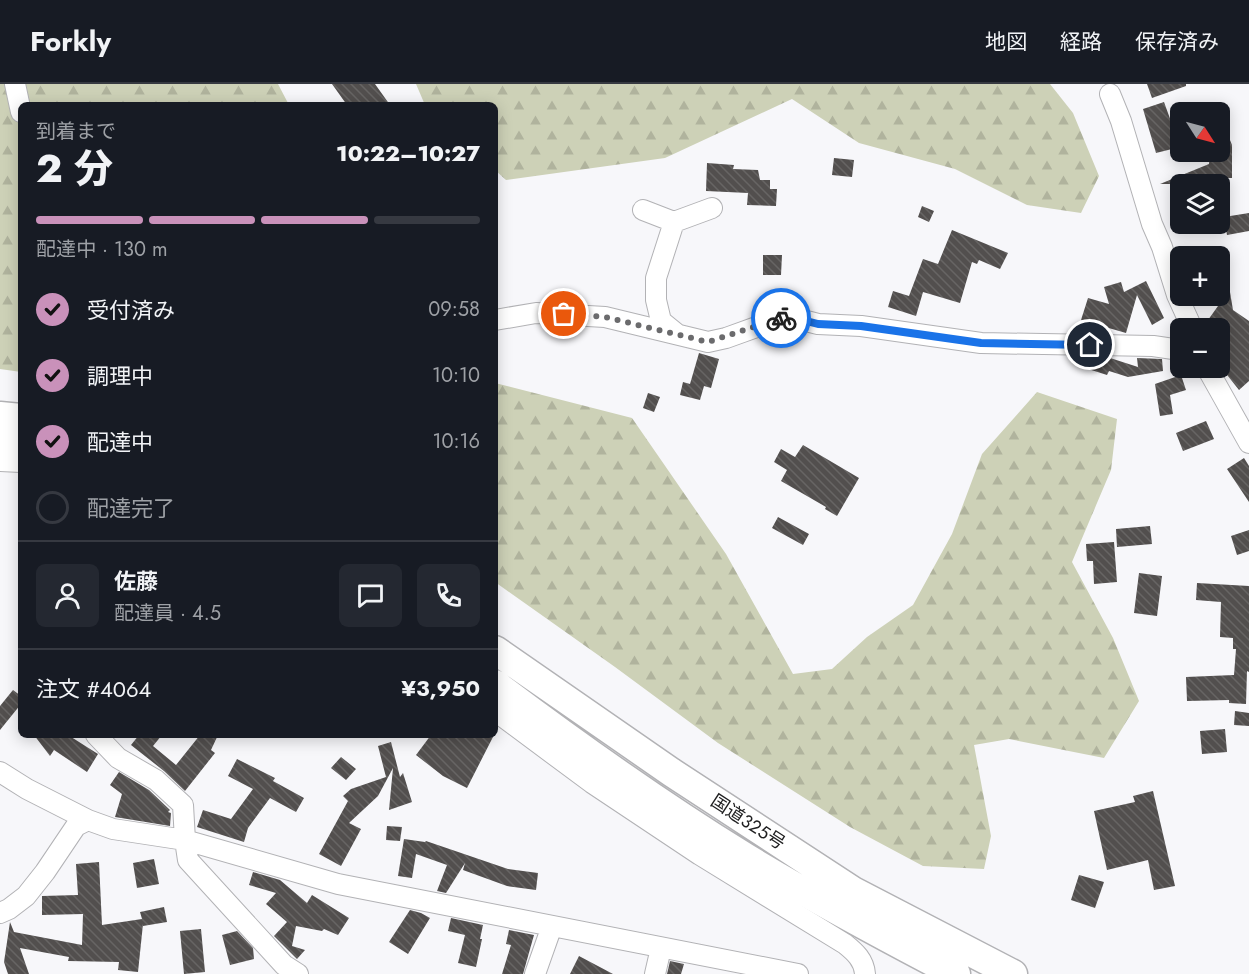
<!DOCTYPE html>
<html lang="ja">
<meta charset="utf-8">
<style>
body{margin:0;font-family:Jost,"Noto Sans JP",sans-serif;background:#242831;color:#f1f3f6;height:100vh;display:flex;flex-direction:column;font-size:22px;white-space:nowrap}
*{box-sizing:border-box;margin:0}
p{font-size:20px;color:#9ea1a6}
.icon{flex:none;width:33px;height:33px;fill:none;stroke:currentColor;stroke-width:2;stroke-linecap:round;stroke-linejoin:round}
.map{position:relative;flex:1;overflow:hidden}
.sheet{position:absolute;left:18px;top:18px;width:480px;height:636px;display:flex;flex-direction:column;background:#171b24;border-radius:9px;box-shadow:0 3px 15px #0003}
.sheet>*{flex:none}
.needle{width:39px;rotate:126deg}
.controls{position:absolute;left:1170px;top:18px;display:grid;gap:12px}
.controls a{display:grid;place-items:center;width:60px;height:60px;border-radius:9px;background:#171b24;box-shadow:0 3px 15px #0003;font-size:30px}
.pin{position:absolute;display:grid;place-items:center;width:51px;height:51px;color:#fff;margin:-26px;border:3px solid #fff;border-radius:50%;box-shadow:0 2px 6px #0007}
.courier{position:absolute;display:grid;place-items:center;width:60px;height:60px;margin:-30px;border:4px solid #1a73e8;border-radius:50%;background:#fff;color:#222;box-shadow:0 2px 8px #0007}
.headline em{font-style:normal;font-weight:800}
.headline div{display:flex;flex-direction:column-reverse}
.headline{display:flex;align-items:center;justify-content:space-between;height:102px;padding:0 18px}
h1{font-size:39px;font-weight:800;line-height:45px}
.bar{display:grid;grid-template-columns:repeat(4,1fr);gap:9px 6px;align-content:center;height:72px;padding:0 18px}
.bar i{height:8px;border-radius:4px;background:#363941}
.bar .on{background:#c991ba}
.bar p{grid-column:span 4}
.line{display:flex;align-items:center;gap:15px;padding:0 18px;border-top:2px solid #363941}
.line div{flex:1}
.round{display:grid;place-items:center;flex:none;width:63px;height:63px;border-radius:9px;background:#242831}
ol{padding:0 18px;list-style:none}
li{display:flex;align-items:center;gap:18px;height:66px}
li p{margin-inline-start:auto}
li .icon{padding:6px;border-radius:50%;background:#c991ba;color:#111;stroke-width:4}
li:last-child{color:#9ea1a6}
li i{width:33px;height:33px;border:3px solid #363941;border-radius:50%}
header{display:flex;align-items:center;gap:36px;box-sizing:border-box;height:84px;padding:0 30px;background:#171b24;border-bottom:2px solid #363941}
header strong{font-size:28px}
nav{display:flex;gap:33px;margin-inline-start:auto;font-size:21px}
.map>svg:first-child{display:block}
.forest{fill:url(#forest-firs)}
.building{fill:url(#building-back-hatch)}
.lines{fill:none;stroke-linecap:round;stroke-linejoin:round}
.minor-casing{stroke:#b2b2b5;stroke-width:22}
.highway-casing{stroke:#b2b2b5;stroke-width:31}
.minor{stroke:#fff;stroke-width:20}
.highway{stroke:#fff;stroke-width:28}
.done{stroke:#6b6b6d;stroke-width:6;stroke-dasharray:0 10.8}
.route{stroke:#1a73e8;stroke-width:8}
.labels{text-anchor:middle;stroke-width:6;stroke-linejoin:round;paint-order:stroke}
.street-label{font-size:18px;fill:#202021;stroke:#fff}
</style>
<header>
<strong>Forkly</strong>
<nav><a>地図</a><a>経路</a><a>保存済み</a></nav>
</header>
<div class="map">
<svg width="1249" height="890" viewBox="0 0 1249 890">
<defs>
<pattern id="forest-firs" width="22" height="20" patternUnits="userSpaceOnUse" patternTransform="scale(1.5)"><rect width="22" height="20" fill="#cdd1b7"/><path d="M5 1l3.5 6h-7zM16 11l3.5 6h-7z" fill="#b0b39d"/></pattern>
<pattern id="building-back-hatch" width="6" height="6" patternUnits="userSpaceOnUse" patternTransform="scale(1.5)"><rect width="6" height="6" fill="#524f4e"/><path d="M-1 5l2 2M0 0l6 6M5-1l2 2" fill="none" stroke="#676564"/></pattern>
</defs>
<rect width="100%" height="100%" fill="#f7f7fa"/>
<path class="forest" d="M0,0H278L289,21H21V288L0,285Z
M416,0H1050L1073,29L1099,92L1081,129L1027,121L955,85L859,59L792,15L665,74L506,96L495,86V21H425Z
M495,299L632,334L726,470L793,590L832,585L867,553L913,521L952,450L982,370L1037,308L1117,335L1111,386L1072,478L1113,554L1139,617L1104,674L1009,655L974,661L991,752L984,785L923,782L850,743L718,659L615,583L495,498Z"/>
<path class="building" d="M332,0H375L390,21H347Z
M1147,0H1186V2L1152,14Z
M1164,18L1173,43L1180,41V63L1156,69L1143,25Z
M1220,31L1232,61V94H1205L1208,100H1160L1209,80L1210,68H1220Z
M834,74L854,76L852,93L832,91Z
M707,79L734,81L733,85L758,86L760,96H770V105H777L776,122L747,121L748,109L706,107Z
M922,122L934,127L929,138L918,133Z
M1249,129V147L1227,151L1224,133Z
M952,146L1008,169L1000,185L979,176L977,180L972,178L960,219L923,208L916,232L888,223L893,207L909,212L923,175L938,180Z
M763,171H782L781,191H763Z
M1220,184H1226L1233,226L1249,237V297L1239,306L1220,282V244L1208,236L1218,222L1216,212H1220Z
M1146,197L1164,234L1152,241L1137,211L1126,249L1081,236L1088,214L1109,220L1104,203L1121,198L1124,208Z
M699,269L719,275L711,304L704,302L700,316L680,311L683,298L690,300Z
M1085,273H1107L1138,283L1137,274L1162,275L1163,287L1128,293L1109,287L1107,291L1082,283Z
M1181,291L1186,306L1170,311L1173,330L1160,332L1155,300Z
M648,309L660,313L654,328L643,324Z
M1206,337L1214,355L1183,367L1176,349Z
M803,361L859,394L837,432L825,425L826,423L781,397L787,386L774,378L781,365L795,373Z
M1244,374L1249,382V418L1227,385Z
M778,433L809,450L803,461L772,444Z
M1150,442L1152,460L1117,463L1116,445Z
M1249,446V467L1237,471L1231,452Z
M1114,458L1117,498L1094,500L1093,477H1087L1086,460Z
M1139,489L1162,492L1157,532L1134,529Z
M1197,499L1249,502V588L1247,587L1246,620L1229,619V616L1187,617L1186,593L1234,591L1236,565H1233V554L1220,553L1221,518L1196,516Z
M13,606L21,612V620L0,646V622Z
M1235,627L1249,629V642L1234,641Z
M1225,645L1227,668L1202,670L1200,647Z
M34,651H68L98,670L87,688L54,666L50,672Z
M139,651H162L153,662L176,681L200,651H218L211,666L215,669L185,707L164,687L131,661Z
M431,651H494L467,704L443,692L416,671Z
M391,658L400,693L403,689L412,718L389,726L393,684L378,712L349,739L361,745L341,782L319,770L348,717L343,712L351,705L386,693L378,662Z
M341,673L356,685L346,696L331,684Z
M237,675L275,694L273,697L304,714L296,728L270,714L248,744L244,758L197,743L203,726L231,735L253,705L228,692Z
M119,688L149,706L170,726L168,728L171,729L170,742L115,733L122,710L110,701Z
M1153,707L1175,802L1154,806L1148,776L1107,786L1094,727L1135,718L1133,712Z
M387,742L402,743L400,757L386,756Z
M404,755L425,758L426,757L508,785L538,789L536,806L507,802L463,786L465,779L446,809L437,807L447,781L416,770L412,794L398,792Z
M154,775L159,800L137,804L133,779Z
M99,778L102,841L142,835L140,828L164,823L167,838L143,842V840L138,888L118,886L119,878L68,877L69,873L20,864L29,890H8L4,878L10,838L14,848L82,861L83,830L42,831V812L78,811L76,780Z
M253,788L280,796L307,819L312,811L349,834L338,851L324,845L322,847L296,842L292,862L305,866L297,875L274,852L287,838L266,820L276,809L249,801Z
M1079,791L1104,798L1095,824L1071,816Z
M410,826L421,829L430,834L408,870L389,858Z
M451,834L483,841L480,855H482L476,883L458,879L465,851L448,847Z
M201,845L205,888L184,890L180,847Z
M509,846L534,851L523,890H502L511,861L506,860Z
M237,847L253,864L254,875L230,881L222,851Z
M579,872L613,890H570Z
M670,877L684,880L681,890H667Z"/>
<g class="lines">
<defs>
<path id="minor" d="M15,0L21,28
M1110,10L1121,37L1152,140L1162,163L1177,211L1192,244
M643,126L674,138L712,124
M674,138L656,194V216L661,237L677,250
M495,236L536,229L605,233L708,258L726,254L787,232L818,240L861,242L981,259L1153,262L1180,266
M1207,284L1249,359
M0,377L21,378
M495,627L592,699L700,771L845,860C855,868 864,876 865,890
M96,651L118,674L156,696L183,721L185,756L188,776L284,881L298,890
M0,688L27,705L88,736L113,745L185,756L338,800L798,890
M0,829L9,825L26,812L45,788L76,742L88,736
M535,890L552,842
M655,890L661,864"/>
<path id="highway" d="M0,332L21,334
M0,354L21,355
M495,566L671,688L853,807L1013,890
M495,600C576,661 659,720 745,773C814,815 885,853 956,890"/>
</defs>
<use href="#minor" class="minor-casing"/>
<use href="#highway" class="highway-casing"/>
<use href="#minor" class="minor"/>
<use href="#highway" class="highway"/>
</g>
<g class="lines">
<path class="done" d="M564,230L605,233L708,258L781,234"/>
<path class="route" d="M781,234L787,232L818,240L861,242L981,259L1090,261"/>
</g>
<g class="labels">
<g class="street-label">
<text transform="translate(748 738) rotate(33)" y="6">国道325号</text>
</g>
</g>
</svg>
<div class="controls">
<a><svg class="needle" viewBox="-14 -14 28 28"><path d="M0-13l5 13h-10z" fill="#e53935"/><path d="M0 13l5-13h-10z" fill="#9ea1a6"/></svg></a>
<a><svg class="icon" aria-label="layers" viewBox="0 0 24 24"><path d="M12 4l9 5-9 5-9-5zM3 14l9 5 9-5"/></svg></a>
<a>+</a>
<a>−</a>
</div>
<div class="pin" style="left:564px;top:230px;background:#ea580c"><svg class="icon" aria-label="bag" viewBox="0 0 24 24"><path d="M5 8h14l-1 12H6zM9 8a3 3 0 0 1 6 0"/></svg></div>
<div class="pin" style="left:1090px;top:261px;background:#1f2937"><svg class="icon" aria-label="home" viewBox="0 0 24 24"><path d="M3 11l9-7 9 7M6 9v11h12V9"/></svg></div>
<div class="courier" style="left:781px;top:234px"><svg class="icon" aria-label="bike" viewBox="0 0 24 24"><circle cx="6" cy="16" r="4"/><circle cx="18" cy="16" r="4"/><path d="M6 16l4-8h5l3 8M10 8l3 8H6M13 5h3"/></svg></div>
<section class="sheet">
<div class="headline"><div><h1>2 分</h1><p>到着まで</p></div><em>10:22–10:27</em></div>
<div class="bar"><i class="on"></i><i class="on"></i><i class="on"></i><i></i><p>配達中 · 130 m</p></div>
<ol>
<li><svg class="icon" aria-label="check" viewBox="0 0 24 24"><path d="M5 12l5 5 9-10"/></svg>受付済み<p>09:58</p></li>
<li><svg class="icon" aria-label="check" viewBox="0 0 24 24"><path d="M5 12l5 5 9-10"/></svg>調理中<p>10:10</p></li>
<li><svg class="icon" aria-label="check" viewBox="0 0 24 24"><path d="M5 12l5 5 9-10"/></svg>配達中<p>10:16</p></li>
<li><i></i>配達完了</li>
</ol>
<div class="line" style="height:108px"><a class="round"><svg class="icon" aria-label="person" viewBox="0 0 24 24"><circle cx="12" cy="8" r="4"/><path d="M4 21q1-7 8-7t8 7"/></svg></a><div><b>佐藤</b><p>配達員 · 4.5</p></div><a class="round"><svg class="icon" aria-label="chat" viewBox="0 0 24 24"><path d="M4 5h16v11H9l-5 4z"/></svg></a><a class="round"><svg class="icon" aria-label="phone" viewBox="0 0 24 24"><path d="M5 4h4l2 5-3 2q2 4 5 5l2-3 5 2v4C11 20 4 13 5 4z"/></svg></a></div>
<div class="line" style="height:78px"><div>注文 #4064</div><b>¥3,950</b></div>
</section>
</div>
